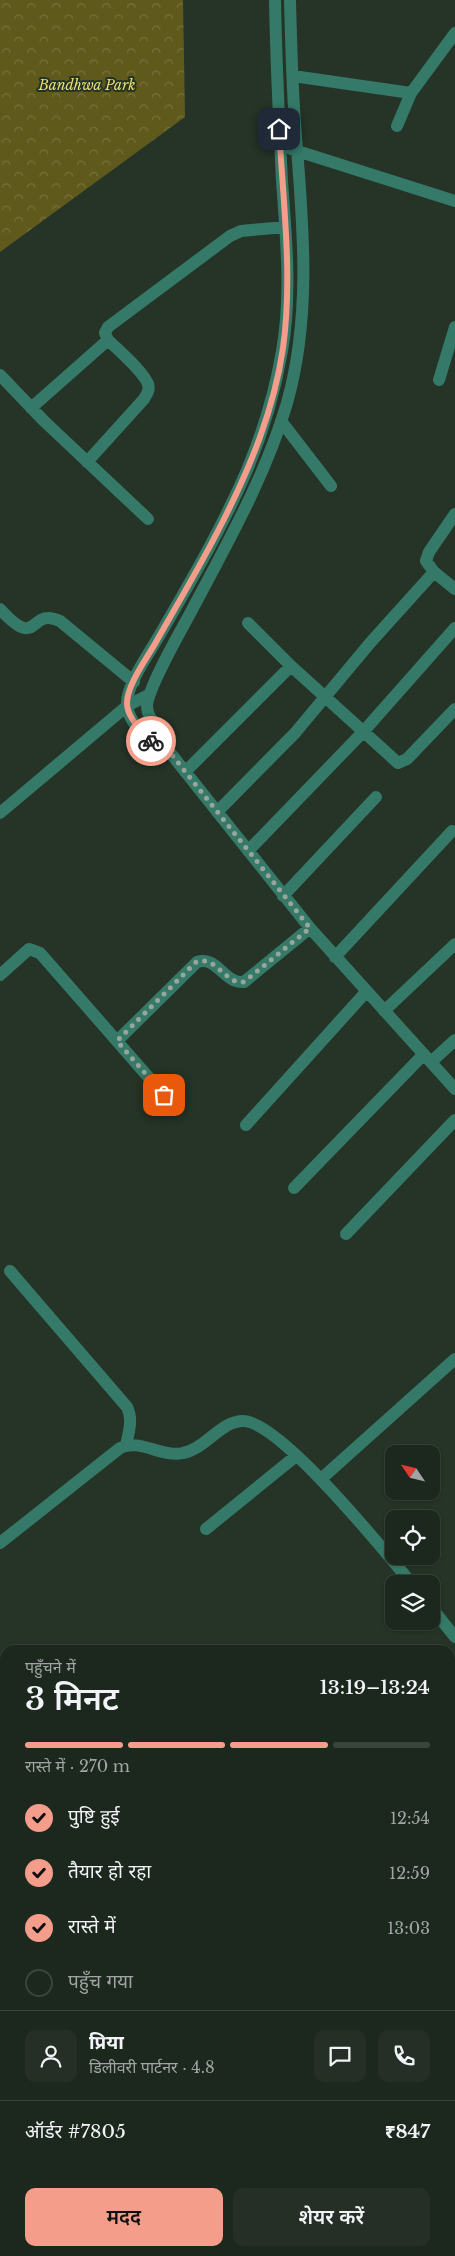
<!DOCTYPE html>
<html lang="hi">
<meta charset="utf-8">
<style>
body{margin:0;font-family:"Libre Baskerville","Noto Sans Devanagari",serif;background:#252f26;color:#f1f3f6;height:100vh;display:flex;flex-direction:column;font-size:19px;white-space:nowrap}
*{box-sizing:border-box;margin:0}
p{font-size:16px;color:#a0a5a4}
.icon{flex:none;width:28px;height:28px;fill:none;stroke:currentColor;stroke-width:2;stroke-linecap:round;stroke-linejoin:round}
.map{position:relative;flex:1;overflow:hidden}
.drawer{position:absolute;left:0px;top:1645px;width:455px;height:611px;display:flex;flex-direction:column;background:#1c271d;border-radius:15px 15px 0 0;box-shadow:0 1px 4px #0004,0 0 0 1px #3a443b}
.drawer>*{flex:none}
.needle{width:32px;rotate:305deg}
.controls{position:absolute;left:385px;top:1445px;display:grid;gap:10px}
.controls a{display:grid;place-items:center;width:55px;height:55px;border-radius:10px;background:#1c271d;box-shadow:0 1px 4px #0004,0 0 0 1px #3a443b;font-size:25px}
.pin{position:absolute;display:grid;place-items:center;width:42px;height:42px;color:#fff;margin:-21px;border-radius:10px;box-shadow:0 2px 8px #0006}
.courier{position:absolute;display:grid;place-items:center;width:50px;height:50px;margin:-25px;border:4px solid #f49d8b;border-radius:50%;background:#fff;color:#222;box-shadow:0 1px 6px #0007}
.head em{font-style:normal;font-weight:600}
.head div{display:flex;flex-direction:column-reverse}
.head{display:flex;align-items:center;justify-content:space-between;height:85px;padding:0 25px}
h1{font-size:32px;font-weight:600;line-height:38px}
.bar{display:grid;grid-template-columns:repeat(4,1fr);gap:8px 5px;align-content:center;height:60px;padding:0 25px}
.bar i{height:6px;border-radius:4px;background:#3a443b}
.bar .selected{background:#f49d8b}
.bar p{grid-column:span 4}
.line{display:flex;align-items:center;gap:12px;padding:0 25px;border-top:1px solid #3a443b}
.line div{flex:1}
.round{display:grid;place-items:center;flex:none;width:52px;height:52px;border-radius:10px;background:#252f26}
ol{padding:0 25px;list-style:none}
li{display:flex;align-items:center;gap:15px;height:55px}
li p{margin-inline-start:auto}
li .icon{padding:5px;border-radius:50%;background:#f49d8b;color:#111;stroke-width:4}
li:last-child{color:#a0a5a4}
li i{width:28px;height:28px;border:2px solid #3a443b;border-radius:50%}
.button{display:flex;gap:10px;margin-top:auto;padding:10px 25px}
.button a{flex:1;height:58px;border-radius:10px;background:#f49d8b;color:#111;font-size:20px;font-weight:600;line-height:58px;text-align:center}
.button a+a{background:#252f26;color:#f1f3f6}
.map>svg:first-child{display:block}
.park{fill:url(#park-crowns)}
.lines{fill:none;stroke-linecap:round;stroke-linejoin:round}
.minor{stroke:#357a68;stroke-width:12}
.done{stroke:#99a49b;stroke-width:5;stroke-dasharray:0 9}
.route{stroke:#f49d8b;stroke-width:6}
.labels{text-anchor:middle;stroke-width:4;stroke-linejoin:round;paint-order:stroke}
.park-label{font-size:14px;font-style:italic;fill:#ecdf6b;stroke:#253427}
</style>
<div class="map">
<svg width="455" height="2256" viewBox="0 0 455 2256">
<defs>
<pattern id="park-crowns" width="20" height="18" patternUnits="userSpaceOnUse" patternTransform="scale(1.25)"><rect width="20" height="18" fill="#60591c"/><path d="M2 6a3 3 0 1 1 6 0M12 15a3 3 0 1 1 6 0" fill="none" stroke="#76713c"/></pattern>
</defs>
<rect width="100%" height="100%" fill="#253427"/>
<path class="park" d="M0,0H183L185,117L0,252Z"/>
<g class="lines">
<path class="minor" d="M275,0C276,61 279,121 282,181C286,237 292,295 282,351C275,392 263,432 247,470C223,526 192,579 162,631C152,649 127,683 127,703C127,724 151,742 168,750L310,928L455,1089
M293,76L411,93
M397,126L411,93L455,33
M291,149L455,201
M0,375L44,421L148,519
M439,380L455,327
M31,408L108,340
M281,421L331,486
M87,462L144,399C147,394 150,390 148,384C143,371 118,350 108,340L105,333L108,327L230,236L241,231L285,227
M455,514L429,552L426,561L434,572L455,589
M0,609C40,653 28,606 60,621L134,682
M248,623L291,666L398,763L407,759L455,709
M168,750C167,731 146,722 147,705C149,685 182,629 193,608C228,542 266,475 287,403C313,311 302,216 295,123C292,82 291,41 290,0
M185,772L291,666
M217,812L295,733L370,643L434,572
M0,813L127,706L150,694
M248,851L363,732L455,628
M283,896L376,797
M335,957L452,831
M0,975L29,949L40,953L164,1095
M384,1011L455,944
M117,1041L197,962C217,955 224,984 244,982L310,928
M431,1062L455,1040
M246,1125L366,992
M294,1188L424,1054
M346,1234L455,1120
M10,1271L127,1407C133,1419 129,1432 126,1445
M321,1479L455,1359
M206,1529L296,1456
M0,1543L120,1448C140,1438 162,1458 183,1453C205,1449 220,1422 242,1421C279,1419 386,1553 412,1584
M431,1607L455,1637
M0,1916L5,1922
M450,2088L455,2084
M0,2144L5,2151
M450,2234L455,2230
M87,2251L90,2256
M242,2256L248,2251
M422,2256L428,2251"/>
</g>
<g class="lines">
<path class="done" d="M151,741L168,750L310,928L244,982C225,985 217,955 196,962L117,1041L164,1095"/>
<path class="route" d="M151,741C142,731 127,718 127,703C127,685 147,658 156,642C178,603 202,563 222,523C250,468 274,410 283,348C293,276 283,201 279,129"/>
</g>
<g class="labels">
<g class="park-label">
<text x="87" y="90">Bandhwa Park</text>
</g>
</g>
</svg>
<div class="controls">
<a><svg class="needle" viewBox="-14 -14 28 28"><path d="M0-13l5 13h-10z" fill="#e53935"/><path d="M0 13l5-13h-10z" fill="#a0a5a4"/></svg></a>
<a><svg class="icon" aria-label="locate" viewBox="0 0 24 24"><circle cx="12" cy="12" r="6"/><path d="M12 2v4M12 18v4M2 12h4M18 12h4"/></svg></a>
<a><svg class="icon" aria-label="layers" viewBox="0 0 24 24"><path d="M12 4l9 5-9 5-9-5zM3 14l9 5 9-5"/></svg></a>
</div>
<div class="pin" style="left:164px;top:1095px;background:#ea580c"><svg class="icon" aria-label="bag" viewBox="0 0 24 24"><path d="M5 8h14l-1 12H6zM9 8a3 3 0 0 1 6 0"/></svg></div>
<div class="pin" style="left:279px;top:129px;background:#1f2937"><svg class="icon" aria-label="home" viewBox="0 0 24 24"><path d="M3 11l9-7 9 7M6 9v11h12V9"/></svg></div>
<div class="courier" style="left:151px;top:741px"><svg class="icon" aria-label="bike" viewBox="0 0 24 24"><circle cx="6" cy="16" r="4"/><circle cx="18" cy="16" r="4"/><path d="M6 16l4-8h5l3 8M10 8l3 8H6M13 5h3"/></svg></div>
<section class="drawer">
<div class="head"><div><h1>3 मिनट</h1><p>पहुँचने में</p></div><em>13:19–13:24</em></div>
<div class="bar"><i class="selected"></i><i class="selected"></i><i class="selected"></i><i></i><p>रास्ते में · 270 m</p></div>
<ol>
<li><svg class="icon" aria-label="check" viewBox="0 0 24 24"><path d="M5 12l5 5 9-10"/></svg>पुष्टि हुई<p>12:54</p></li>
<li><svg class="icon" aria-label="check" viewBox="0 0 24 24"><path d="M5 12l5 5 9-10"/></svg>तैयार हो रहा<p>12:59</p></li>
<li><svg class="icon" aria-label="check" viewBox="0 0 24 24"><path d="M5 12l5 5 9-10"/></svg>रास्ते में<p>13:03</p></li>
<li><i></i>पहुँच गया</li>
</ol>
<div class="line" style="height:90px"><a class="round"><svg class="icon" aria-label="person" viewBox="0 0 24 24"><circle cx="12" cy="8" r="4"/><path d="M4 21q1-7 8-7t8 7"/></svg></a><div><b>प्रिया</b><p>डिलीवरी पार्टनर · 4.8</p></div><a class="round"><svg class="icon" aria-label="chat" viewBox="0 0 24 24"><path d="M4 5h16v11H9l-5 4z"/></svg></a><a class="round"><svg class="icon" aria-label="phone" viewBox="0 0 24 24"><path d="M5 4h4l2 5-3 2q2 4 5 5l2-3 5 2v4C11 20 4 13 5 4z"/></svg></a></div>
<div class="line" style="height:65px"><div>ऑर्डर #7805</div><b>₹847</b></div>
<div class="button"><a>मदद</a><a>शेयर करें</a></div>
</section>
</div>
